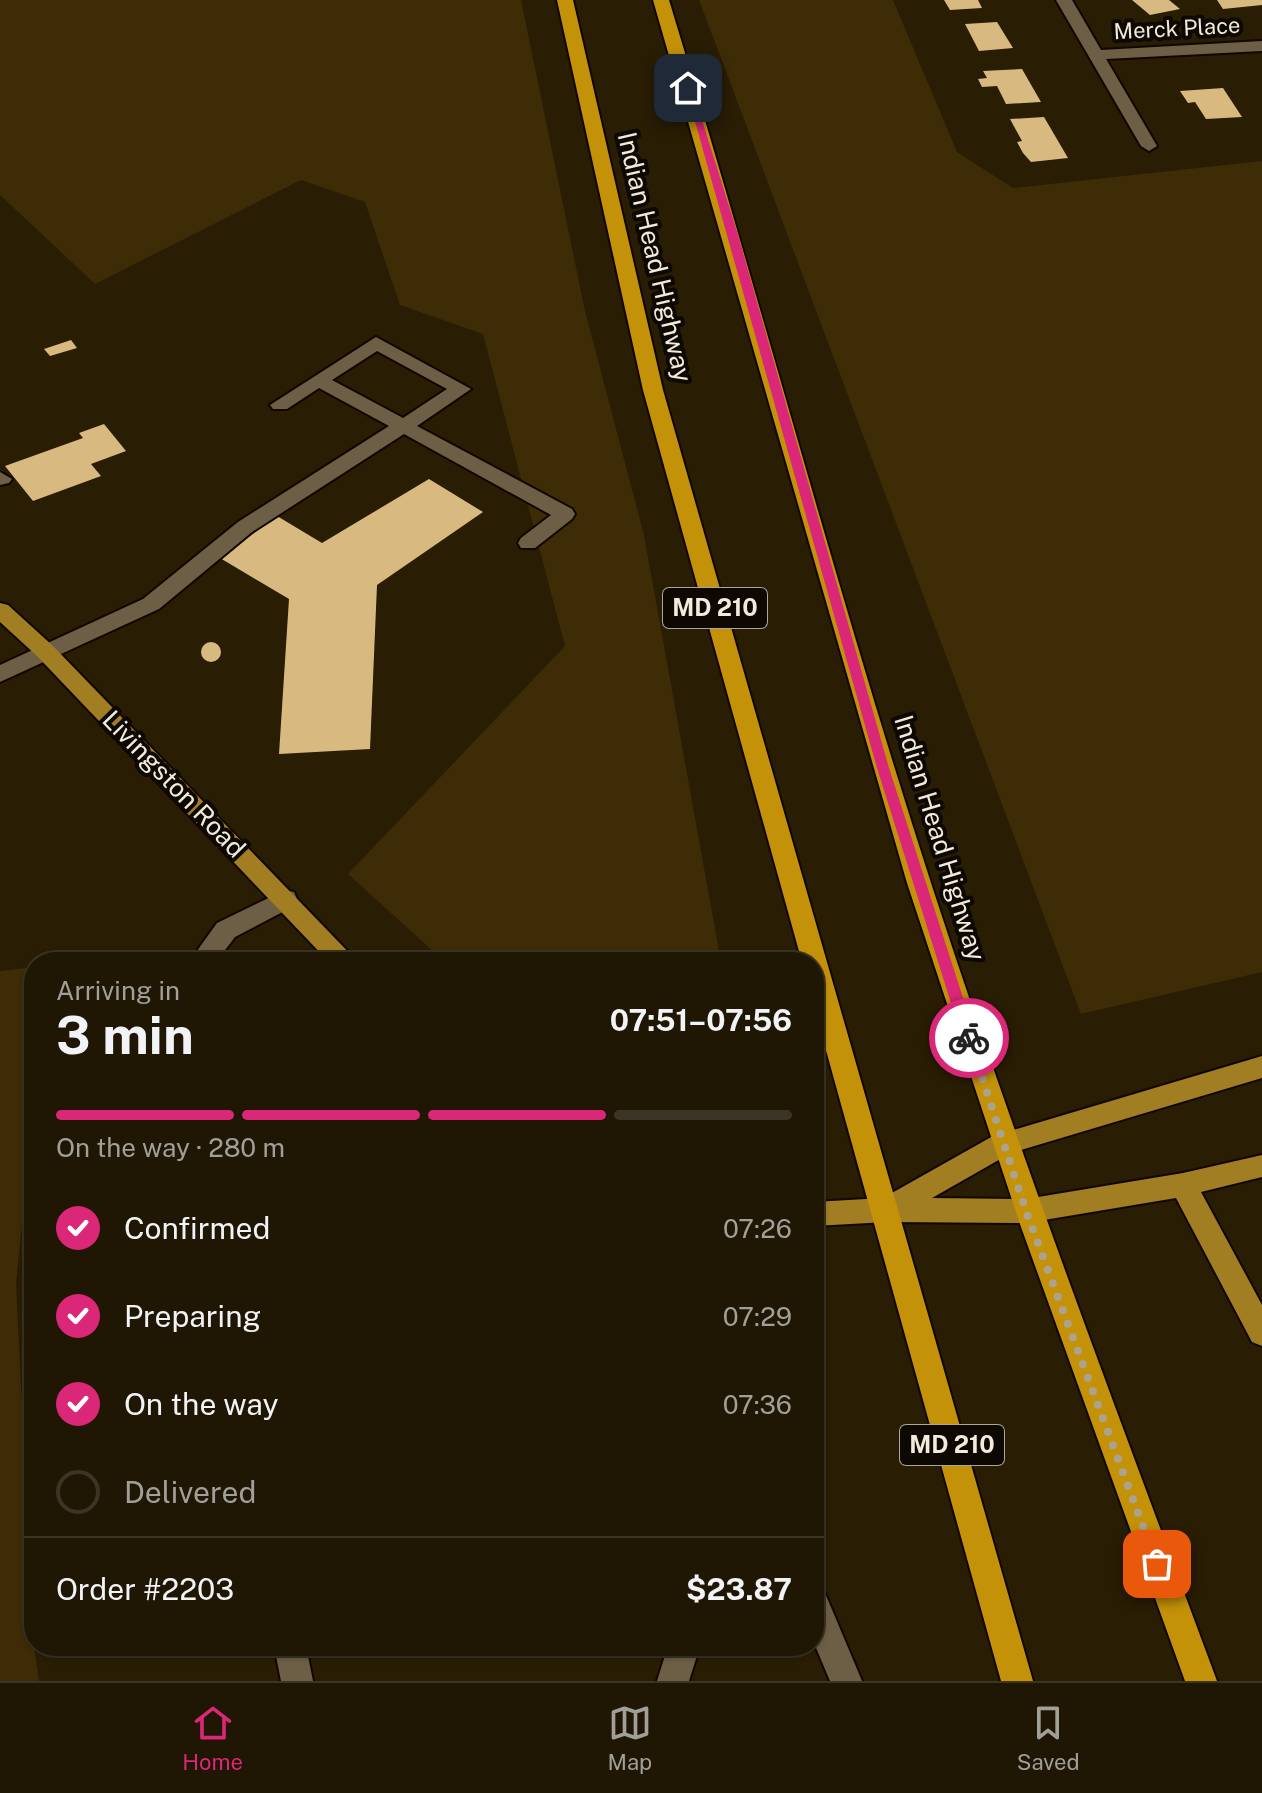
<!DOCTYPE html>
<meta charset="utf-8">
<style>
body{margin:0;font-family:"Public Sans",sans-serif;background:#271f0d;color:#f1f3f6;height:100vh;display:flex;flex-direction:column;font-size:30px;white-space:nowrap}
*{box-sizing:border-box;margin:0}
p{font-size:26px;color:#a19f9a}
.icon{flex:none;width:44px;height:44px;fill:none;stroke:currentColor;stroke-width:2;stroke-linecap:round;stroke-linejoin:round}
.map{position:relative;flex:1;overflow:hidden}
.sheet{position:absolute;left:24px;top:952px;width:800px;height:704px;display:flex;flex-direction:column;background:#1f1603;border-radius:32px;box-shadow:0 2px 6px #0004,0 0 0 2px #3c3525}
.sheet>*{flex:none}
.pin{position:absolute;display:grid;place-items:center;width:68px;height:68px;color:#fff;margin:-34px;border-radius:16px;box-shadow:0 4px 12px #0006}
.courier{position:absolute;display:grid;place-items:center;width:80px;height:80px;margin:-40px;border:6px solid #db2777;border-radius:50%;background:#fff;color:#222;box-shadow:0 2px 10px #0007}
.overview em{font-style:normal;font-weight:700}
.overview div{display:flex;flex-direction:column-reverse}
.overview{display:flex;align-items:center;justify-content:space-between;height:136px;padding:0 32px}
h1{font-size:52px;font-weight:700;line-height:60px}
.bar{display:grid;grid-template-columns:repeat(4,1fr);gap:12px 8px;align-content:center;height:96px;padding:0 32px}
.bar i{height:10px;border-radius:6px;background:#3c3525}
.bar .selected{background:#db2777}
.bar p{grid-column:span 4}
.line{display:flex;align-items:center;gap:20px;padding:0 32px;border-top:2px solid #3c3525}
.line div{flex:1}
ol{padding:0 32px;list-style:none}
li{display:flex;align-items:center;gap:24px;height:88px}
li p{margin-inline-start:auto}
li .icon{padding:8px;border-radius:50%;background:#db2777;color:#fff;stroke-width:4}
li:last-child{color:#a19f9a}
li i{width:44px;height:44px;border:4px solid #3c3525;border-radius:50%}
.dock{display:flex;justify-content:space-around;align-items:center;height:112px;border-top:2px solid #3c3525;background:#1f1603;font-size:22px;color:#a19f9a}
.dock a{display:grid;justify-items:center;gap:4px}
.dock .selected{color:#db2777}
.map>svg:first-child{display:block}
.green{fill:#3d2c06}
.building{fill:#d8ba80}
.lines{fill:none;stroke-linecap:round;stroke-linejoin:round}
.minor-casing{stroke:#110700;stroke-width:4}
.major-casing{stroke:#110700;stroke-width:4}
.highway-casing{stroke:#110700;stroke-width:4}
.minor{fill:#6d5f45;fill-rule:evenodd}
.major{fill:#a17e21;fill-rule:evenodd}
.highway{fill:#c49209;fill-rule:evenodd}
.route{fill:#db2777}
.done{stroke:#aca290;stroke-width:8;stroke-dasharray:0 14.4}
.labels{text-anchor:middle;stroke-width:8;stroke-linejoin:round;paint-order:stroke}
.far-street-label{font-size:22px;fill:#f2eadb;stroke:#0d0802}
.shield{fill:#0d0802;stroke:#ada69a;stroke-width:2}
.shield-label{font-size:24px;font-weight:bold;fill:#f2eadb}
.street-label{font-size:26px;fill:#f2eadb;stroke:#0d0802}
</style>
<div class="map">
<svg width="1262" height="1681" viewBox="0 0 1262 1681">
<rect width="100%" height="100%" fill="#291d04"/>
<path class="green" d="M0,0H521L585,311L644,535L721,962H445L348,874L565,646L483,334L400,305L365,202L301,180L95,284L0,195Z
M699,0H893L957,152L1013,188L1262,161V972L1081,1014Z
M34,967V1108L16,1283L34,1646L39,1681H0V971Z"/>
<path class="building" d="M944,0H978L982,8L950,10Z
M1132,0H1169L1180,9L1150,15Z
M1217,0H1262V5L1223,9Z
M997,22L1013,48L979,51L965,24Z
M1022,69L1041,102L1006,104L997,86L982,87L978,79L987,78L983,71Z
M1223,88L1242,117L1206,119L1195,102L1188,103L1180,91Z
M1044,117L1068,158L1031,162L1023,153L1017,142L1022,141L1010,119Z
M71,340L77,348L50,356L44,349Z
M104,424L126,451L91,464L101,476L33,501L5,466L83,438L79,433Z
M429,479L483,512L377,585L370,749L279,754L289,599L220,558L277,516L322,543Z
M201 652a10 10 0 1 1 20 0a10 10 0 1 1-20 0Z"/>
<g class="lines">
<defs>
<path id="minor" d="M1056,0H1072L1101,50L1262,41V51L1106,59L1157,146L1149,151L1141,146Z
M376,337L471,389L417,426L572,509L575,514L572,519L535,548H521L518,543L521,538L551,515L404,434L252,532L159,609L0,682V665L143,599L238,522L389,426L319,388L287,409H273L270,405ZM377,351L447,389L403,418L332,380Z
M0,472L12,479L9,483L0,485Z
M285,890L294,892L297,899L294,906L235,937L216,962H189L217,923Z
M814,1588L825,1593L862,1681H830L814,1643Z
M274,1646H306L313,1681H281Z
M668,1646H700L689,1681H657Z"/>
<path id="major" d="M0,603L8,605L53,646L358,962H329L37,656L0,622Z
M1262,1056V1078L1011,1153L932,1198L1026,1199L1183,1173L1262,1155V1177L1201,1192L1262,1305V1346L1252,1342L1176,1198L1026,1223L887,1222L814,1226V1202L883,1198L993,1136Z"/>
<path id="highway" d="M557,0H573L663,390L1033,1681H1001L814,1007V962H802L643,390Z
M653,0H669C759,295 837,593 932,886C1019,1154 1119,1417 1217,1681H1185L1021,1227L907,883Z"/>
</defs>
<use href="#minor" class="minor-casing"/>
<use href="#major" class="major-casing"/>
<use href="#highway" class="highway-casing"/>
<use href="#minor" class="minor"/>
<use href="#major" class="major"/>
<use href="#highway" class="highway"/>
</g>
<path class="route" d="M685,86L692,88L738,235L889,768L976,1038L969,1044L962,1038L877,768Z"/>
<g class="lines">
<path class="done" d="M969,1038L1026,1211L1157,1564"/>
</g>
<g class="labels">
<g class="far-street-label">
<text transform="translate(1177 28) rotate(-3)" y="8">Merck Place</text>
</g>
<g class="shield">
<rect x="663" y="588" width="104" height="40" rx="6"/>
<rect x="900" y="1425" width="104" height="40" rx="6"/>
</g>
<g class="shield-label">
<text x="715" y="616">MD 210</text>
<text x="952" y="1453">MD 210</text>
</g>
<g class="street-label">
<text transform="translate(655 257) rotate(77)" y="9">Indian Head Highway</text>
<text transform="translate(174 784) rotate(46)" y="9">Livingston Road</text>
<text transform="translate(940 838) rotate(73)" y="9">Indian Head Highway</text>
</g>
</g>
</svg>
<div class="pin" style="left:1157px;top:1564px;background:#ea580c"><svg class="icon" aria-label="bag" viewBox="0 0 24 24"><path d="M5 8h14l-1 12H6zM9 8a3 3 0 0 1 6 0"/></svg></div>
<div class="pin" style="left:688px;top:88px;background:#1f2937"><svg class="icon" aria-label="home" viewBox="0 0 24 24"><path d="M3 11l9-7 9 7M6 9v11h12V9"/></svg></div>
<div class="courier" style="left:969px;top:1038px"><svg class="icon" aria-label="bike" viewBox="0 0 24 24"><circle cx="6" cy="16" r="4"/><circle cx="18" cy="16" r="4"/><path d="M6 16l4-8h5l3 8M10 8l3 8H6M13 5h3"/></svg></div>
<section class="sheet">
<div class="overview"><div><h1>3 min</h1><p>Arriving in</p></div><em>07:51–07:56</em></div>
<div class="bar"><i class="selected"></i><i class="selected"></i><i class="selected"></i><i></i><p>On the way · 280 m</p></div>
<ol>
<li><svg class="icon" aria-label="check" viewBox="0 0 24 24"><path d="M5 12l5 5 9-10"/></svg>Confirmed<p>07:26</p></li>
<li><svg class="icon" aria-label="check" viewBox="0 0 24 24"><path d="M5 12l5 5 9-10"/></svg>Preparing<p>07:29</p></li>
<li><svg class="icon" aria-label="check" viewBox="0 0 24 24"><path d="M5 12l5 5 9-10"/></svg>On the way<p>07:36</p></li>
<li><i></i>Delivered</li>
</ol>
<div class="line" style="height:104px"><div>Order #2203</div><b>$23.87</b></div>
</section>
</div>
<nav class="dock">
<a class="selected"><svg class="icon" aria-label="home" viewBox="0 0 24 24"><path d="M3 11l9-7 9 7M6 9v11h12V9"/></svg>Home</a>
<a><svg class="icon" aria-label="map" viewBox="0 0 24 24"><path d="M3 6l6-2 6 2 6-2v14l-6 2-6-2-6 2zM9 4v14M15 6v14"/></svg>Map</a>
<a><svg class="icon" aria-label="saved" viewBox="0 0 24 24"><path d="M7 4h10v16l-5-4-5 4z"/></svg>Saved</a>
</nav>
